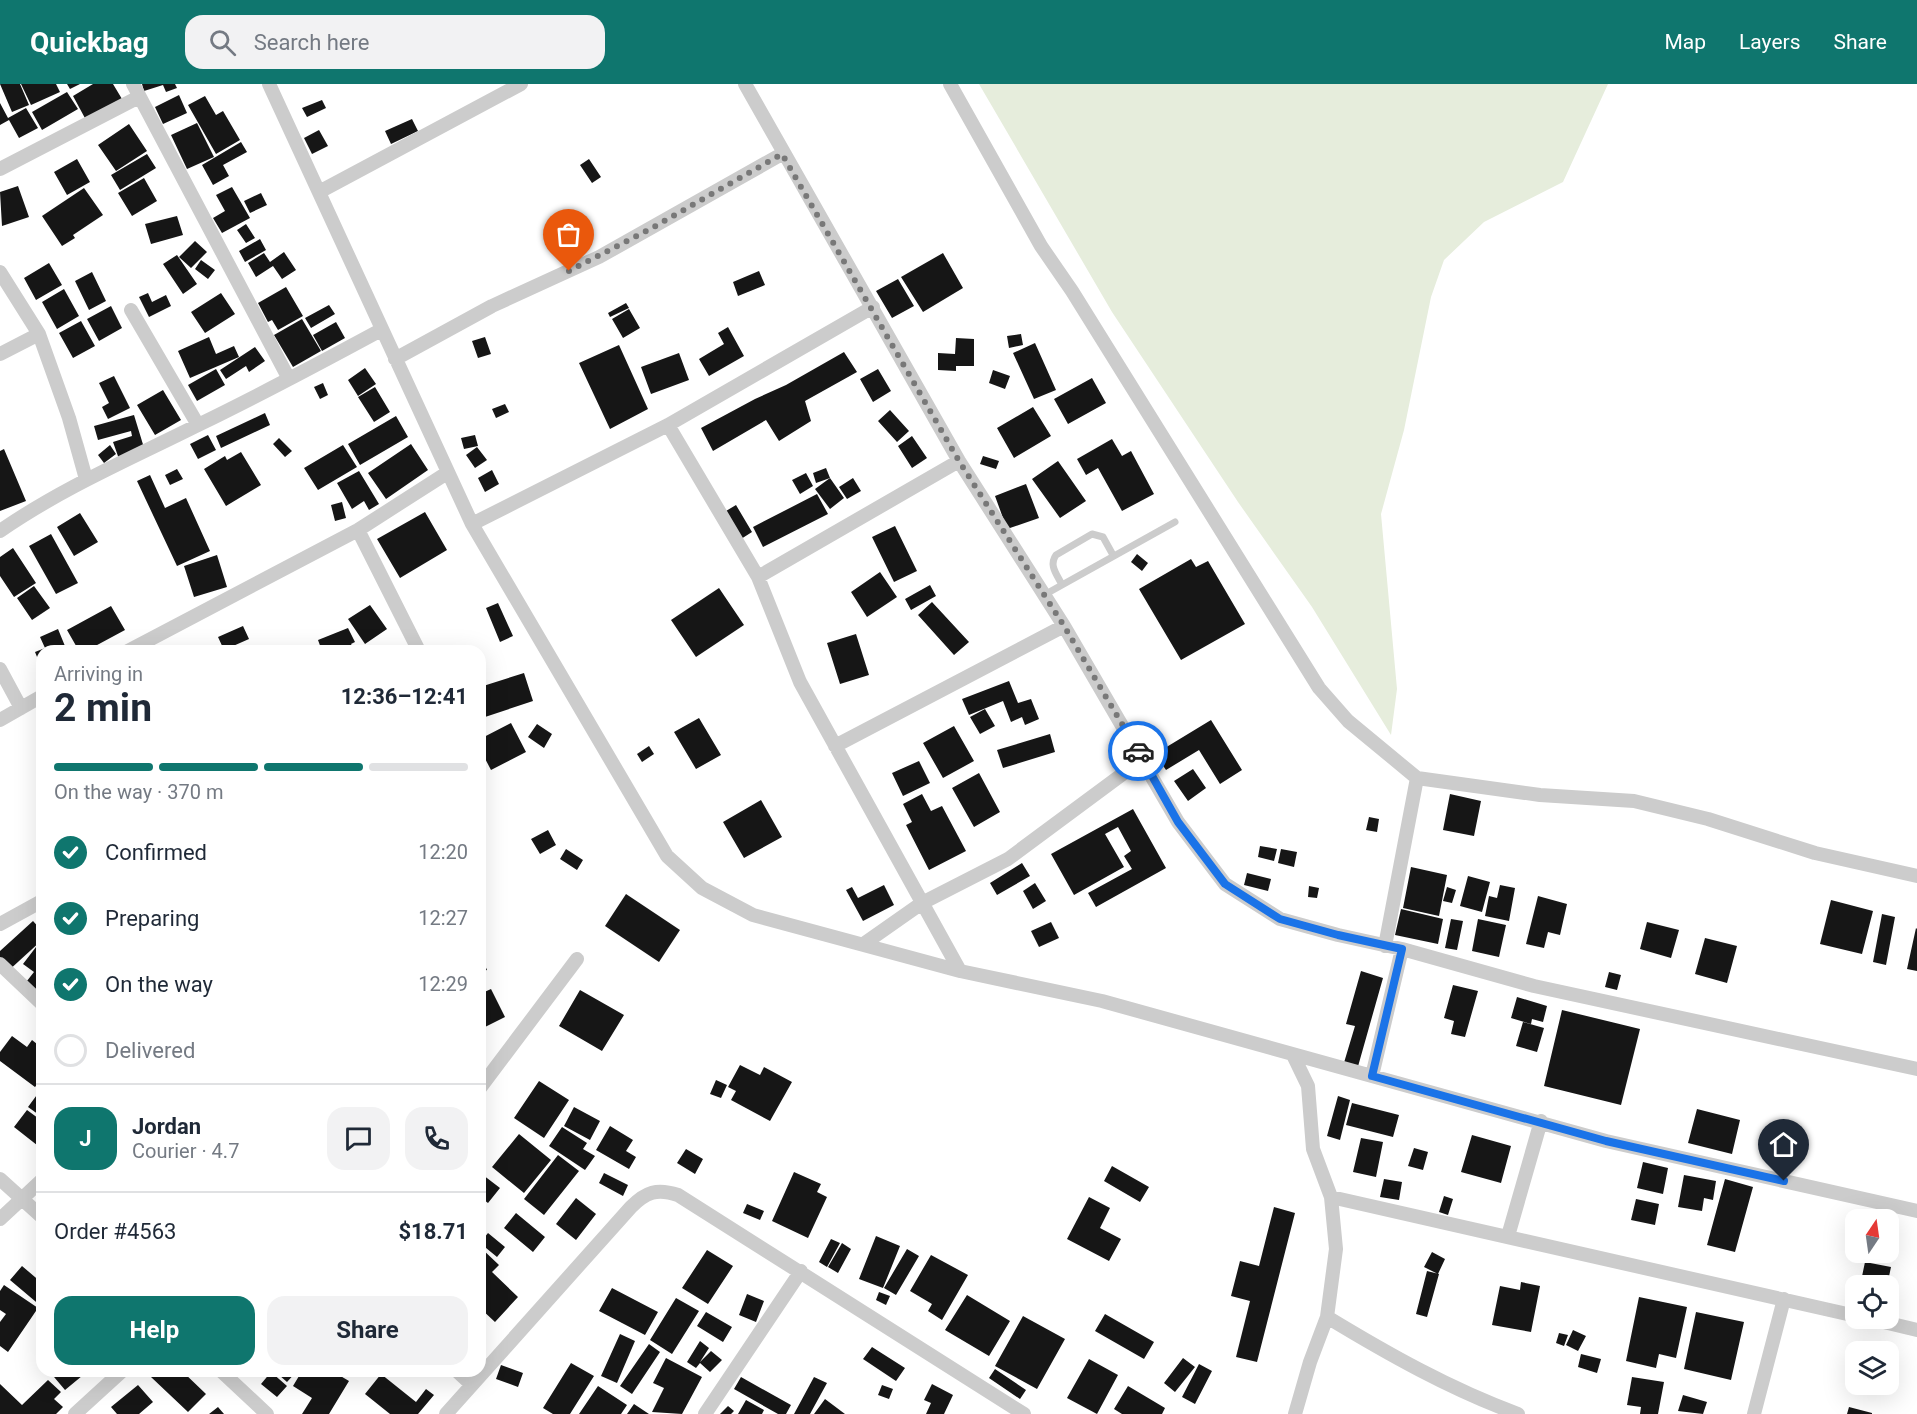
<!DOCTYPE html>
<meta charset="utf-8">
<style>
body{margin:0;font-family:Roboto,sans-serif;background:#f2f2f3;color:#1f2937;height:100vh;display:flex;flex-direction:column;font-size:22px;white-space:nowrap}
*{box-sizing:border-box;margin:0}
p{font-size:20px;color:#747a83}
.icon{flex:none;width:33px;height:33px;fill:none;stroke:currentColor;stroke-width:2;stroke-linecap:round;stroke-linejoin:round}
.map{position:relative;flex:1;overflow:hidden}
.details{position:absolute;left:36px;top:561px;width:450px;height:732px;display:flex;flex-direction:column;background:#fff;border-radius:18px;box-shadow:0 6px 24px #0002}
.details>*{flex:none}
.needle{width:39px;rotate:13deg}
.controls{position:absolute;left:1845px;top:1125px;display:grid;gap:12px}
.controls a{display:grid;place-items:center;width:54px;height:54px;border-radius:12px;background:#fff;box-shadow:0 6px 24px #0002;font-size:30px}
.pin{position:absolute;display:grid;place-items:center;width:51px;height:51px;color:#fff;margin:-62px -26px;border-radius:50% 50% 50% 0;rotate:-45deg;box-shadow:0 0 6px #0007}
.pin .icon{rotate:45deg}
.courier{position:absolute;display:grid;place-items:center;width:60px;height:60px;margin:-30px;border:4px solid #1a73e8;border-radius:50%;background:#fff;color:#222;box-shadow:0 2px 8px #0007}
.head em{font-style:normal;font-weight:700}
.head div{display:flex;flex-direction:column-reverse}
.head{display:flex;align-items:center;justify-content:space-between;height:102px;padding:0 18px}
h1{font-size:39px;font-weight:700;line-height:45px}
.bar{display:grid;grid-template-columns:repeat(4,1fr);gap:9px 6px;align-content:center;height:72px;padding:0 18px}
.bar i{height:8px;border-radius:4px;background:#e0e1e3}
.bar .selected{background:#0f766e}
.bar p{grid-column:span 4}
.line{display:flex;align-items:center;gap:15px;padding:0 18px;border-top:2px solid #e0e1e3}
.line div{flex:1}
.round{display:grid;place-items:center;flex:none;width:63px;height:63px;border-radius:18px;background:#f2f2f3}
ol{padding:0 18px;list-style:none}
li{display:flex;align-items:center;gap:18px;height:66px}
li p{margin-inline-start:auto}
li .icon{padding:6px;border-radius:50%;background:#0f766e;color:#fff;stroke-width:4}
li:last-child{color:#747a83}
li i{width:33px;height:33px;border:3px solid #e0e1e3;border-radius:50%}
.primary-button{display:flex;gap:12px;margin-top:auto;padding:12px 18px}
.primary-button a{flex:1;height:69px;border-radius:18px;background:#0f766e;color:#fff;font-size:24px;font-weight:700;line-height:69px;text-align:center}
.primary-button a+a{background:#f2f2f3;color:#1f2937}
header{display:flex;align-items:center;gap:36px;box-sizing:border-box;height:84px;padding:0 30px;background:#0f766e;color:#fff}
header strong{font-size:28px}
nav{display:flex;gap:33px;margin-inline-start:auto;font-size:21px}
.search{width:420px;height:54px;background:#f2f2f3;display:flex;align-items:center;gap:15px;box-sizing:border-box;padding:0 21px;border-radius:18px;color:#747a83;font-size:22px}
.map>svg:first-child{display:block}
.green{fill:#e6eddc}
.building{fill:#161616}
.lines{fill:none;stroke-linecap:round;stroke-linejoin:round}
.service{stroke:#ccc;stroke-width:7}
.minor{stroke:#ccc;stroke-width:14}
.done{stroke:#787878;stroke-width:6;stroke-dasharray:0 10.8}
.route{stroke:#1a73e8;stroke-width:8}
</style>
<header>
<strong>Quickbag</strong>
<div class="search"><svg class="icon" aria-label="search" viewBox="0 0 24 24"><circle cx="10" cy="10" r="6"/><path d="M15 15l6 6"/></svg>Search here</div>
<nav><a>Map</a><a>Layers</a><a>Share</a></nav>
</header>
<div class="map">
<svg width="1917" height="1330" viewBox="0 0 1917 1330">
<rect width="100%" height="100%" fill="#fff"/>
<path class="green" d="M979,0H1608L1563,98L1484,138L1444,176L1431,213L1404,346L1381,430L1397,605L1391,651L1312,523L1238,418L1112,228Z"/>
<path class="building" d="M0,0H20L29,21L12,28Z
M21,0H56L60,8L31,21Z
M67,0H80L70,5Z
M93,0H113L122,15L86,36L73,12Z
M142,0H175L177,4L166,8L163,1L144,7Z
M67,8L78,25L42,46L32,28Z
M179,11L187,29L163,40L155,23Z
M205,12L216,31L223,27L240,56L216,70L188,21Z
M322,16L326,24L307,33L302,24Z
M0,19L8,34L26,24L38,44L19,54L9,36L0,41Z
M412,35L418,47L391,60L385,47Z
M197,39L214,73L187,85L171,51Z
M129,40L147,67L116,87L98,61Z
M319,46L328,62L312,70L304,54Z
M241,58L247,68L223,81L229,92L213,101L202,81Z
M147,70L156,84L120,106L111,91Z
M77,75L90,98L67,111L54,88Z
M589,75L601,93L592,99L580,81Z
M144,94L157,117L132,132L118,109Z
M18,102L29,133L2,142L0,108Z
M232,103L250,134L222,149L213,134L225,127L216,111Z
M84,104L103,131L73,151L75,154L62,162L42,132Z
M261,109L267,121L250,129L244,117Z
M177,132L183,151L151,160L145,140Z
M246,140L255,154L246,159L237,146Z
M260,155L266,166L245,178L239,167Z
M195,157L207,168L191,184L179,173Z
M284,168L296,186L282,195L273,182L256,193L248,179L264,169L270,178Z
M943,169L963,204L923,228L901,193Z
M177,171L197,200L183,210L163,180Z
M201,176L215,186L208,195L195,185Z
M49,179L62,201L36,216L24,194Z
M759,187L765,201L738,212L733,198Z
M92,188L106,217L89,226L75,197Z
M898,195L914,222L892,234L876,207Z
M286,203L303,232L278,246L272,236L268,238L258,219Z
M64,205L79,232L57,245L42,218Z
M148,209L152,218L166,211L171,222L149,233L139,213Z
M221,209L235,230L205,249L191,228Z
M626,219L629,224L610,233L608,229Z
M329,221L335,230L311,244L305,234Z
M111,222L122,244L99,257L87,235Z
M629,225L640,244L623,254L612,235Z
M302,235L321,267L293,283L274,251Z
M81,237L95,262L73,274L59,249Z
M336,238L345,254L322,267L313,251Z
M728,243L744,272L709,292L699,275L724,260L718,249Z
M1021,250L1023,261L1009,264L1007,252Z
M209,253L216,270L234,262L239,273L190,294L178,267Z
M485,253L491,270L478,274L472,257Z
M956,254L974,255V282H956V287L938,286V269L955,270Z
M1035,259L1056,306L1034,315L1013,269Z
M619,261L648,325L610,345L579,279Z
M255,263L265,277L249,288L246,282L226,295L220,286Z
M844,268L857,288L805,317L811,337L779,357L766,336L713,367L701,344L755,315L786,301Z
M679,269L689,296L651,310L641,283Z
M365,284L376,300L358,312L348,296Z
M216,285L225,301L197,317L188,301Z
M878,285L891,307L873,318L860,295Z
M993,286L1010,292L1005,305L989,299Z
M114,292L130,324L108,335L102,323L109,319L99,299Z
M1092,294L1106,319L1068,340L1054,315Z
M323,299L328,311L320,315L314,303Z
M375,303L390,328L374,338L358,313Z
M163,306L181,336L155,351L137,321Z
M505,320L509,328L496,334L492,325Z
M1033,323L1051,352L1014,374L997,344Z
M890,326L909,347L897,358L878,337Z
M265,329L270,341L221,364L216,352Z
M134,331L145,367L119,375L113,358L132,352L131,347L98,356L94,342Z
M396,332L408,353L360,381L348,360Z
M208,351L216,366L198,375L190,360Z
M475,351L478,362L464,365L461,354Z
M912,352L927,374L912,384L898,362Z
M279,354L292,367L285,373L273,360Z
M1112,355L1122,372L1131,367L1154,410L1122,427L1098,384L1086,391L1077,375Z
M411,360L428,386L386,415L368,389Z
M110,361L116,370L104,379L98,371Z
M343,361L357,383L318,406L304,384Z
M477,363L487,376L475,384L466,371Z
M4,365L26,417L0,427V367Z
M241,368L261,401L226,422L204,385L225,372L227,376Z
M983,372L999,377L996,385L980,380Z
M1058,377L1086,417L1060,434L1032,395Z
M826,384L830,394L816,399L813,389Z
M177,385L183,395L170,401L165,391Z
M492,386L499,400L485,408L478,394Z
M359,387L379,420L369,426L364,417L352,425L337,399Z
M806,389L813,402L800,410L792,396Z
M150,391L165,424L186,414L210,467L177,482L137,397Z
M830,394L844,414L830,425L815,405Z
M853,394L861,407L847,415L839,403Z
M1026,400L1039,434L1007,445L995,412Z
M817,410L828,430L763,463L753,443Z
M342,418L346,434L335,437L331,421Z
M736,421L752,448L741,455L726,427Z
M425,428L447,466L400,494L377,455Z
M80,429L98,458L74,472L57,443Z
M895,442L917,487L894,498L872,453Z
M51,450L78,499L56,510L29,462Z
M13,464L36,499L14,513L0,492V473Z
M1137,470L1148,479L1142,487L1131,478Z
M217,471L227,503L194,513L184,482Z
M1191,475L1196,483L1208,477L1245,540L1181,576L1139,505Z
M880,488L897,513L867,533L851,508Z
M930,501L936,512L911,526L905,515Z
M34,502L50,524L32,536L17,514Z
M719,504L744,541L696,573L671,536Z
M932,518L969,558L954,571L918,531Z
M498,519L513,552L500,558L486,524Z
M370,521L387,545L365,560L348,535Z
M111,522L125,546L86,567H79L67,546Z
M243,542L249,555L224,566L218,553Z
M348,544L355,558L351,560L355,567H322L318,556Z
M58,545L67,567H42V585L35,568L45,564L40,553Z
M856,550L869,591L840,600L827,559Z
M256,561L261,567H246Z
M524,589L533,617L485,633L480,617V603Z
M1009,597L1018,619L1031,615L1039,635L1025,641L1022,633L1011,638L1003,617L969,631L962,615Z
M985,625L995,642L980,650L970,633Z
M699,634L721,671L696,685L674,648Z
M1211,636L1242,686L1220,700L1199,666L1166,686L1155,670Z
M511,639L526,668L491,686L480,665V655Z
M537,640L552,650L544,664L528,653Z
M954,642L974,677L943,694L923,659Z
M1050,650L1055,668L1003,684L997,666Z
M649,662L654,670L642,678L637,670Z
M919,677L930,699L903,712L892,689Z
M1193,685L1206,704L1188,717L1174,697Z
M979,689L1000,728L974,743L952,704Z
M922,710L931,727L942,722L966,767L929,786L906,741L912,738L903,720Z
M1450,710L1481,717L1474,752L1443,746Z
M761,716L782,753L744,774L723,738Z
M1133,725L1166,784L1096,823L1088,809L1132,785L1124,772L1131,767L1118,743L1105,750L1124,783L1074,811L1051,770Z
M1369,733L1379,735L1377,748L1366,746Z
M548,746L556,761L540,770L531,755Z
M1260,762L1277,765L1274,777L1258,773Z
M566,765L583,776L577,786L560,775Z
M1281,765L1297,768L1294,783L1278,779Z
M1022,779L1030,792L997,811L990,799Z
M1411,783L1447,791L1439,832L1403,824Z
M1247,789L1271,795L1268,807L1244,801Z
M1468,792L1490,798L1482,828L1460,822Z
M1035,799L1046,817L1033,825L1023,807Z
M884,801L894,821L863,837L846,806L852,803L858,814Z
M1500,801L1515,804L1509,837L1485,832L1489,812L1497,814Z
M1309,802L1319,804L1317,814L1308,813Z
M1447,803L1456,806L1452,819L1443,817Z
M626,810L680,846L659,878L605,842Z
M1538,812L1567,820L1560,851L1548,848L1544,864L1526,860Z
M1831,816L1873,827L1862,870L1820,860Z
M1401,825L1443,835L1438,860L1395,851Z
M1882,830L1895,833L1886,881L1873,878Z
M1451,835L1463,837L1457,866L1445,864Z
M1478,835L1506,841L1499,873L1472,867Z
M33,837L42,847V856L7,888L0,880V867Z
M1051,838L1059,854L1039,863L1031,847Z
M1647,838L1679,846L1671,874L1640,865Z
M1916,844L1917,845V887L1907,885Z
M1705,854L1737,862L1727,899L1695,890Z
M36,863L42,867V916L23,902L34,888L23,880Z
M480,870L487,886L480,888Z
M1361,887L1383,894L1357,986L1343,982L1355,942L1346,940Z
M1609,888L1621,891L1617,906L1605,903Z
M1453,901L1478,907L1465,953L1451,950L1454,937L1444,934Z
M491,905L505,933L481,945L480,910Z
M580,906L624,931L602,967L559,942Z
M1517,913L1547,922L1543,938L1532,935L1531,940L1511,934Z
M1562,926L1640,945L1621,1021L1544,1002Z
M1523,938L1544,944L1537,968L1516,962Z
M12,952L27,963L32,956L42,964V995L35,1003L0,977V968Z
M740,981L760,991L764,983L792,998L770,1037L731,1016L736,1007L728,1003Z
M716,996L727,1001L721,1014L710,1010Z
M539,997L569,1016L544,1054L514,1034Z
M42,1004V1033L28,1023Z
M1338,1012L1350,1016L1340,1056L1327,1052Z
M1352,1019L1399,1031L1393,1053L1346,1041Z
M574,1023L600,1037L590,1056L564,1042Z
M1697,1025L1740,1036L1732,1070L1688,1059Z
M27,1026L42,1037V1065L14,1043Z
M610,1042L633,1056L626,1067L636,1073L629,1085L596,1066Z
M562,1043L587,1059L583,1065L595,1072L585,1086L549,1062Z
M519,1050L551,1076L524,1109L492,1083Z
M1472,1051L1511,1062L1501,1099L1461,1088Z
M1361,1054L1383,1058L1376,1093L1353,1088Z
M1414,1064L1428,1068L1423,1086L1408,1082Z
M686,1065L703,1075L695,1090L677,1079Z
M558,1071L579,1087L544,1131L524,1115Z
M1643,1078L1668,1084L1663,1110L1637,1104Z
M1112,1082L1149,1103L1140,1118L1104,1097Z
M794,1088L821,1100L817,1108L827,1113L808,1154L772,1137Z
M604,1089L628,1101L623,1112L599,1099Z
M483,1091L500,1104L488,1119L480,1113V1094Z
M1684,1091L1716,1097L1713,1116L1704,1114L1702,1127L1678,1123Z
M1384,1095L1402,1098L1399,1116L1380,1113Z
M1725,1095L1753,1103L1735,1168L1707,1161Z
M1444,1112L1453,1115L1448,1131L1439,1128Z
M1089,1113L1110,1124L1100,1144L1121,1155L1109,1177L1067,1155Z
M576,1114L596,1130L576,1156L556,1140Z
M1636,1115L1659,1120L1655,1141L1631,1136Z
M747,1120L764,1127L760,1136L743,1129Z
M1274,1123L1295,1129L1257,1278L1236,1273L1250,1217L1231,1212L1240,1177L1259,1182Z
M516,1129L545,1153L533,1168L504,1144Z
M488,1149L505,1163L497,1173L480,1159Z
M876,1152L900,1162L883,1204L859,1195Z
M831,1155L840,1159L827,1183L819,1178Z
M842,1159L851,1165L838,1189L828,1183Z
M480,1163L499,1181L492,1188L518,1213L495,1238L480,1224Z
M907,1165L919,1172L896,1211L884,1204Z
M707,1166L733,1182L708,1220L682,1204Z
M1432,1168L1445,1175L1438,1190L1424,1183Z
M931,1171L968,1191L942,1236L928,1227L932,1220L910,1207Z
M1865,1178L1891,1183L1887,1202H1860Z
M22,1182L42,1199V1223L10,1196Z
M1427,1187L1439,1190L1427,1233L1416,1230Z
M1521,1198L1540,1202L1531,1248L1492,1241L1500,1202L1520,1206Z
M4,1201L38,1224L8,1268L0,1262V1238L6,1230L0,1226V1207Z
M612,1204L658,1228L645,1251L599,1227Z
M879,1208L890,1212L886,1221L876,1216Z
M747,1210L764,1217L756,1238L739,1231Z
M967,1211L1010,1237L989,1272L945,1246Z
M1639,1213L1687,1223L1676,1274L1659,1270L1656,1284L1626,1277Z
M676,1214L699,1227L672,1270L650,1256Z
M706,1228L732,1243L723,1258L697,1242Z
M1696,1228L1744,1238L1731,1296L1684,1285Z
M1105,1230L1154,1258L1144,1275L1095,1247Z
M1023,1232L1065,1255L1037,1305L995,1282Z
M1573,1246L1586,1252L1578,1267L1566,1261Z
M1559,1249L1568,1251L1564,1262L1556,1259Z
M620,1250L635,1257L617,1299L601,1292Z
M700,1257L709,1264L700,1278L711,1267L722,1276L710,1288L700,1279L696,1284L687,1278Z
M649,1260L660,1268L632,1310L620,1302Z
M872,1263L905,1284L896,1297L863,1275Z
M1581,1270L1601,1275L1597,1289L1578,1283Z
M666,1274L702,1293L682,1330L652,1328L664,1304L653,1299Z
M1183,1274L1195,1283L1175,1308L1164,1299Z
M1089,1275L1118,1291L1097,1330L1067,1314Z
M571,1279L594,1292L570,1330H553L543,1324Z
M1199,1280L1212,1287L1195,1320L1182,1313Z
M501,1281L523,1289L518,1303L496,1295Z
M995,1285L1026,1306L1020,1315L989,1294Z
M49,1287H88L65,1306Z
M157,1287H182L206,1310L188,1328L151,1293Z
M284,1287H297L287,1298L279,1291Z
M302,1287H332L349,1297L329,1330H302L312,1314L293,1302Z
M271,1288L287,1302L277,1313L261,1300Z
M381,1290L416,1318L426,1305L434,1311L418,1330H390L365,1310Z
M741,1293L791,1321L786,1330H778L734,1305Z
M814,1293L827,1299L810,1330H794Z
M1632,1293L1664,1298L1658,1330H1640L1641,1323L1627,1321Z
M48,1296L61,1308L54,1315L63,1323L56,1330H0V1300L22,1321Z
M932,1300L953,1311L944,1330H926L931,1319L924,1316Z
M138,1301L153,1318L139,1330H117L111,1323Z
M882,1301L893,1305L889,1315L878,1311Z
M598,1302L627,1321L621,1330H579Z
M1128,1302L1165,1324L1162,1330H1122L1114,1325Z
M1683,1311L1707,1318L1703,1330L1678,1327Z
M825,1315L845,1330H814Z
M746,1316L764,1326L762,1330H738Z
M634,1320L649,1330H627Z
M728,1322L734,1327L731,1330H720Z
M218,1323L224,1330H209Z
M1849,1323L1872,1329V1330H1847Z"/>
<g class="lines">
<path class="service" d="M1061,499C1056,489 1049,481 1056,471L1092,450L1103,453L1113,471
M1044,511L1175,438"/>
<path class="minor" d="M133,0L289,295
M269,0L472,440L667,772L702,804L753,831L960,887L1102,917L1606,1057L1917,1127
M745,0L959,377L1064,542L1178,738L1225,800L1280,835L1338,851L1402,865L1534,902L1917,985
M950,0L1041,162L1072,207L1319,604L1348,637L1417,694L1540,711L1634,717L1708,735L1815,769L1917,792
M0,85L139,13
M319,108L521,0
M0,188L39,250L69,334L86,395
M131,226L198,341
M0,270L39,250
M395,275L492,222L599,173L782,70
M668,341L758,493L800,598L960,887
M472,440L668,341L873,223
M358,446L419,567
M0,447C62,404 130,375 198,341C260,311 320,279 381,246
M758,493L959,377
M128,567L358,446L447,389
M0,585L21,624
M0,636L42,612
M835,662L1064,542
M0,840L42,817
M865,859L922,819L1008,775L1143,675
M1385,862L1417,694
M0,880L42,920
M1293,971L1308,1002L1313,1065L1331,1113L1336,1165L1327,1233L1310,1278L1295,1330
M1372,992L1402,865
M480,1004L577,875
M0,1095L42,1133
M1331,1113L1856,1232
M0,1135L42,1096
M1508,1152L1541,1037
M1327,1233C1388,1270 1450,1305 1518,1330
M1867,1234L1917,1246
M221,1287L267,1330
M457,1287L471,1300
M75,1330L122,1287
M446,1330L631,1123C646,1108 657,1104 678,1111L1024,1330
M705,1330L801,1187
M1754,1330L1784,1215"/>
</g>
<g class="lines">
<path class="done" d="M569,187L652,144L782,70L959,377L1064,542L1138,667"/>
<path class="route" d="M1138,667L1178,738L1225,800L1280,835L1338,851L1402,865L1372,992L1606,1057L1784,1097"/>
</g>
</svg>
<div class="controls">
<a><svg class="needle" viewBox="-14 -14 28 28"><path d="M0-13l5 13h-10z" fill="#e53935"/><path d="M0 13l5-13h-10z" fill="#747a83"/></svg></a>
<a><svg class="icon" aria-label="locate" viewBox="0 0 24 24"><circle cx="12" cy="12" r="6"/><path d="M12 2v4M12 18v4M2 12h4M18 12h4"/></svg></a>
<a><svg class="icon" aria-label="layers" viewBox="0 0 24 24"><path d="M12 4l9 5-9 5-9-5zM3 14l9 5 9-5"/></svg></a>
</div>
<div class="pin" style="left:569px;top:187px;background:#ea580c"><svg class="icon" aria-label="bag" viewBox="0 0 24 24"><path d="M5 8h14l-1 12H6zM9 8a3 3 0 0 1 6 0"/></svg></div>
<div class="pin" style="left:1784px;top:1097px;background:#1f2937"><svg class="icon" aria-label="home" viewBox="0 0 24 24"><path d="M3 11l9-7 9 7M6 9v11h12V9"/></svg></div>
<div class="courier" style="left:1138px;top:667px"><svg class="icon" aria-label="car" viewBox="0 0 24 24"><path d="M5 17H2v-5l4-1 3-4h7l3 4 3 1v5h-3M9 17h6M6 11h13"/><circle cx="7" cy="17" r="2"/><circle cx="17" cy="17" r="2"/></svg></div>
<section class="details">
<div class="head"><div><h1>2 min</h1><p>Arriving in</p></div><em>12:36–12:41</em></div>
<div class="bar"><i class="selected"></i><i class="selected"></i><i class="selected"></i><i></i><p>On the way · 370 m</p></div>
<ol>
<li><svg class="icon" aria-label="check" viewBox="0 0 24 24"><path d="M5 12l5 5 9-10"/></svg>Confirmed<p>12:20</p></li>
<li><svg class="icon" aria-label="check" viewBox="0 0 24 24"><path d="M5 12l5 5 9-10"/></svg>Preparing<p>12:27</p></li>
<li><svg class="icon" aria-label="check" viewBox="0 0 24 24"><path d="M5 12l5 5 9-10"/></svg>On the way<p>12:29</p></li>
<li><i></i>Delivered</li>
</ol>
<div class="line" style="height:108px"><b class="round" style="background:#0f766e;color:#fff">J</b><div><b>Jordan</b><p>Courier · 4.7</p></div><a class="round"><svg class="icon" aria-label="chat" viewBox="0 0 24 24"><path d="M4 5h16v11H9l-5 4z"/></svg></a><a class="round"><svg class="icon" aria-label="phone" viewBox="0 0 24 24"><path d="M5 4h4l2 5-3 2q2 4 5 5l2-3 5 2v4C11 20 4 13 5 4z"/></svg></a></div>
<div class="line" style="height:78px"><div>Order #4563</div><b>$18.71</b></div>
<div class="primary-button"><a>Help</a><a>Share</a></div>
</section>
</div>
